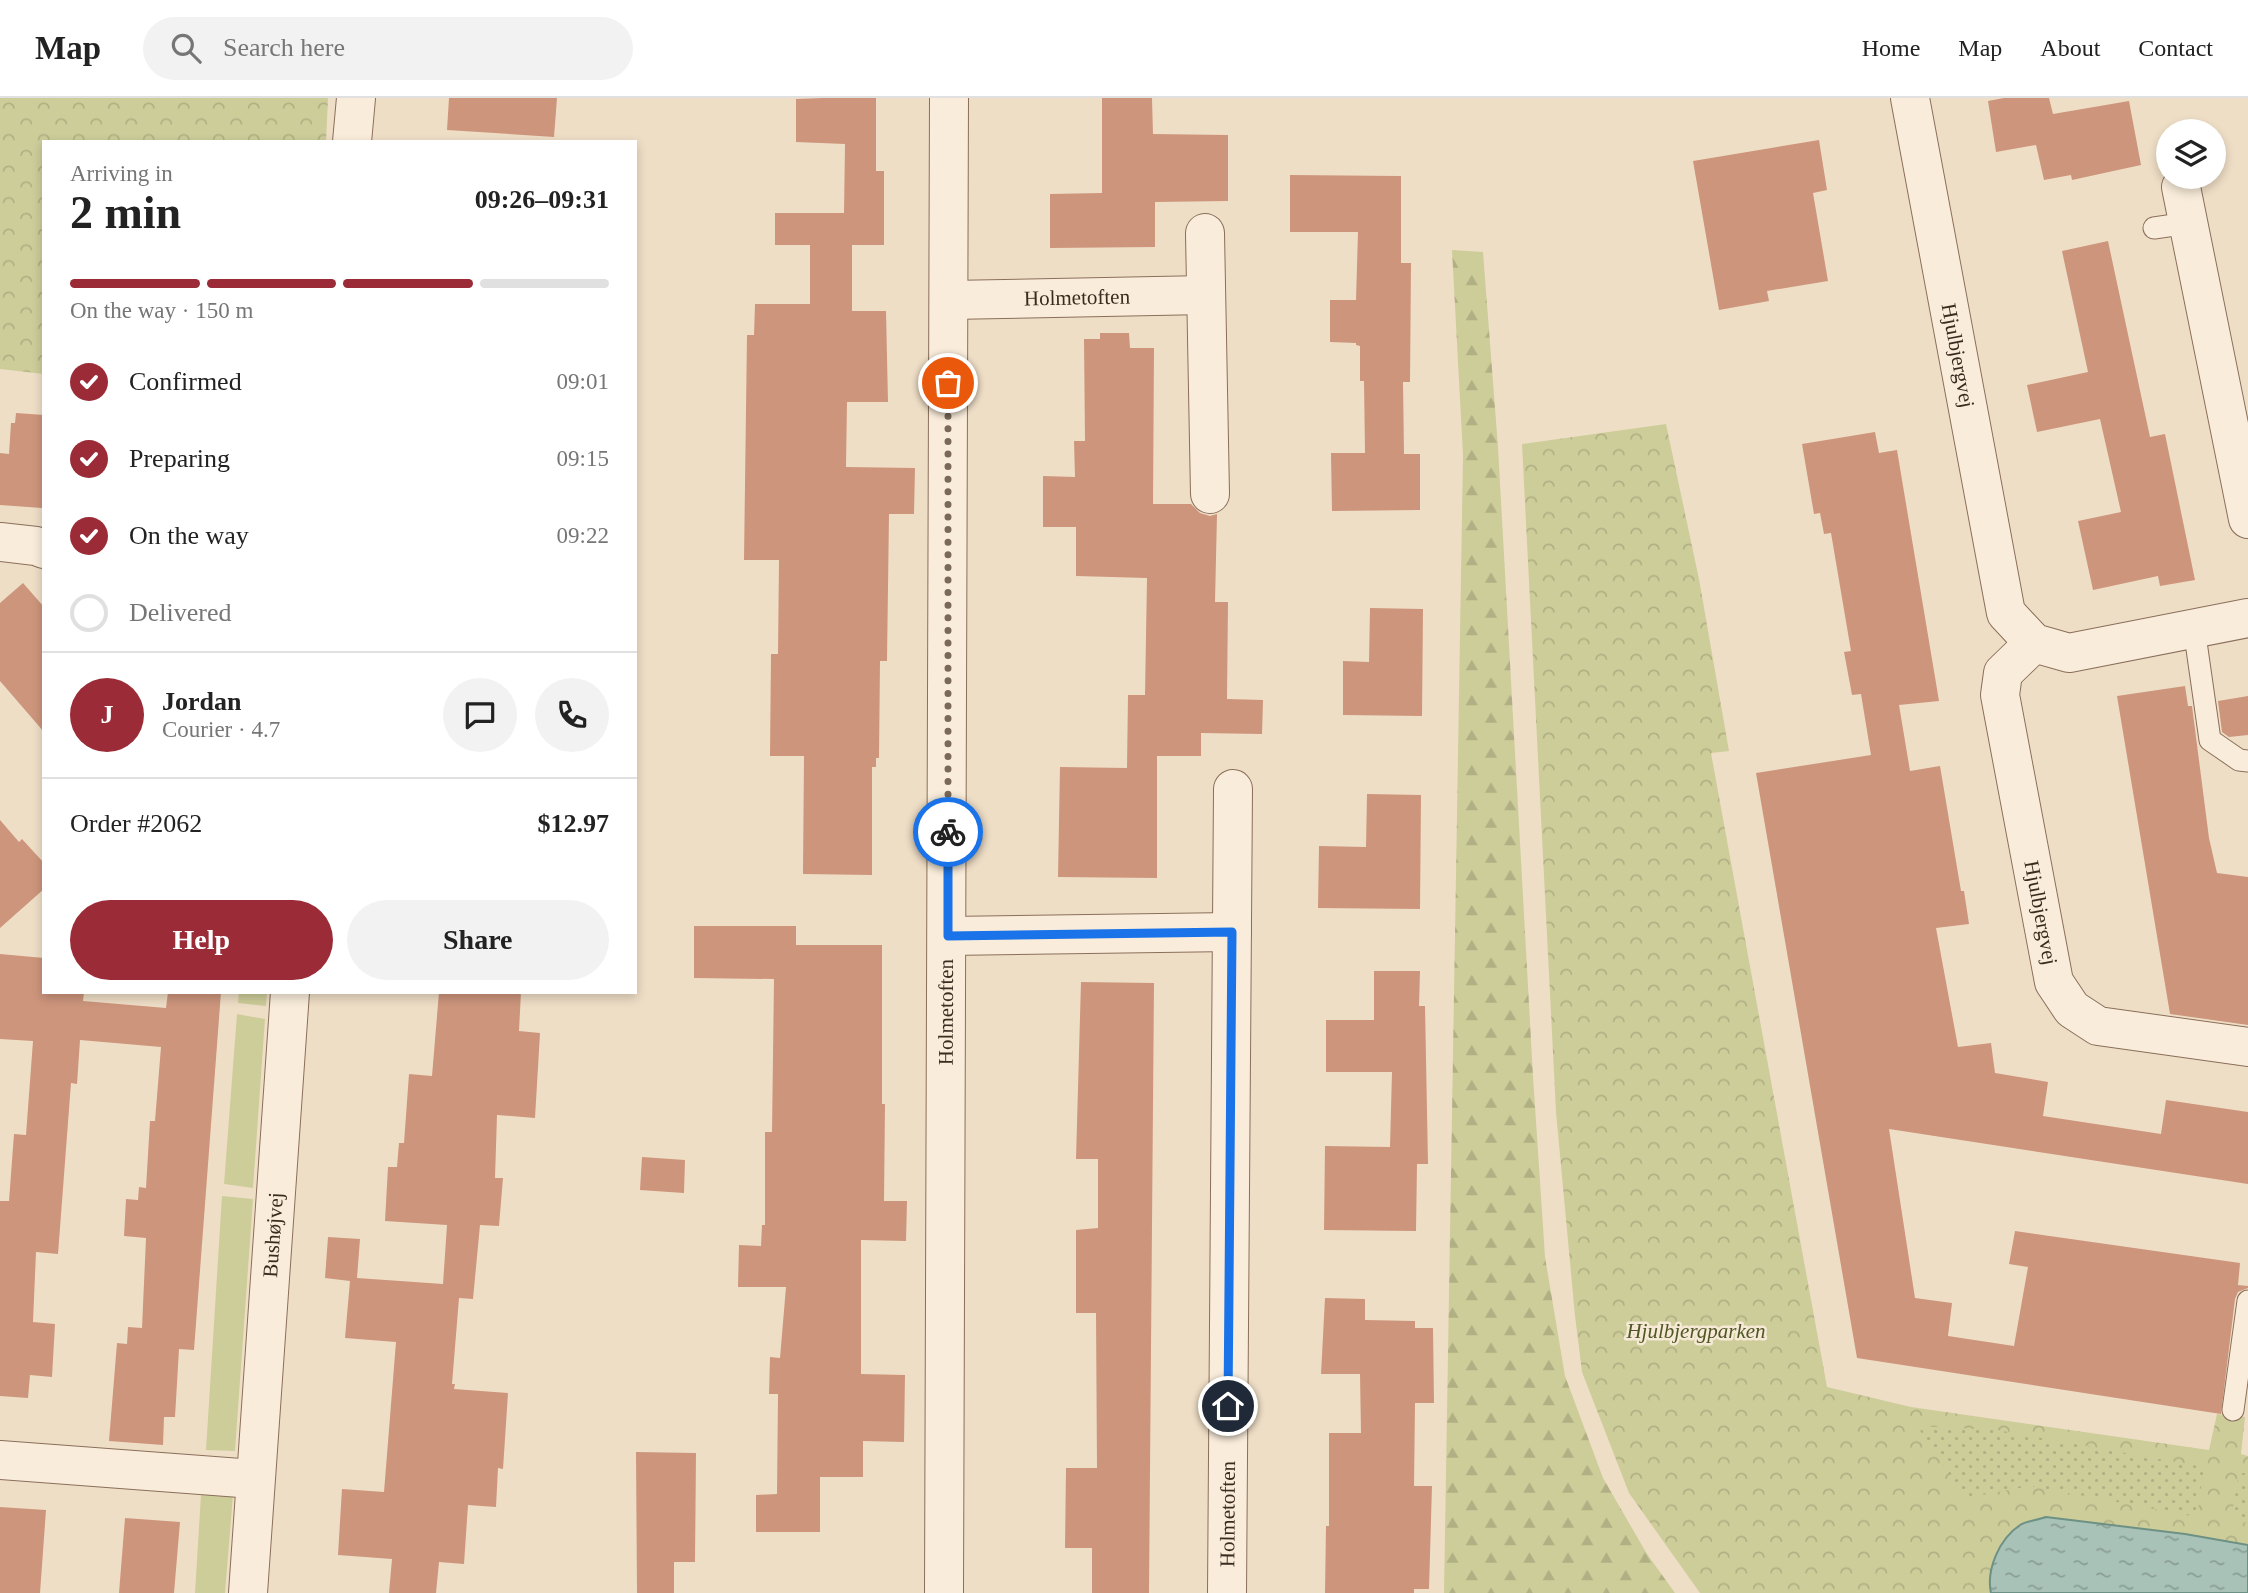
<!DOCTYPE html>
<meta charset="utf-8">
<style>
body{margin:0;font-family:Georgia,serif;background:#f2f2f2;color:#222;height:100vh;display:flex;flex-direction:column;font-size:26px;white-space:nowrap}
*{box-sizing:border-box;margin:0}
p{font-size:23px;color:#767676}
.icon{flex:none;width:38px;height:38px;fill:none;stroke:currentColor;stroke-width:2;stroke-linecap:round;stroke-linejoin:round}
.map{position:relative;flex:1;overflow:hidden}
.panel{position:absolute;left:42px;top:42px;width:595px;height:854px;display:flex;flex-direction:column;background:#fff;border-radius:0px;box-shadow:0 4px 10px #0003}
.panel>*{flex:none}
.controls{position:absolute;left:2156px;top:21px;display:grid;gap:14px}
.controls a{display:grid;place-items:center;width:70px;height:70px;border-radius:50%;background:#fff;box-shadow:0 4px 10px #0003;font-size:35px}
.pin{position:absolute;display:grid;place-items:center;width:60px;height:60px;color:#fff;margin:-30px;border:4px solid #fff;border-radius:50%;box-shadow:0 2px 7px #0007}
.courier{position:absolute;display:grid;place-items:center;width:70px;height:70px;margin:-35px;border:5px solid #1a73e8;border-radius:50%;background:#fff;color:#222;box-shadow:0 2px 9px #0007}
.head em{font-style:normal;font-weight:700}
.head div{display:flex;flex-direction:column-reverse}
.head{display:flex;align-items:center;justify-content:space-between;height:119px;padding:0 28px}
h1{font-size:46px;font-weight:700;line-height:52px}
.bar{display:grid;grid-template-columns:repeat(4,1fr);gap:10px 7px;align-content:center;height:84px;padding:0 28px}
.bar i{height:9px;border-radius:5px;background:#e0e0e0}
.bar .current{background:#9a2b37}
.bar p{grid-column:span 4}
.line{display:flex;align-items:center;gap:18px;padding:0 28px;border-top:2px solid #e0e0e0}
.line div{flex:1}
.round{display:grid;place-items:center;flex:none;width:74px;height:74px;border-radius:37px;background:#f2f2f2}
ol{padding:0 28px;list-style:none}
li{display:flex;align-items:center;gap:21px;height:77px}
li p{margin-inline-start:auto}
li .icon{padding:7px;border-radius:50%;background:#9a2b37;color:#fff;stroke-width:4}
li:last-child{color:#767676}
li i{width:38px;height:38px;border:4px solid #e0e0e0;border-radius:50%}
.button{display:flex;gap:14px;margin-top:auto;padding:14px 28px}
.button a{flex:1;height:80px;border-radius:42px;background:#9a2b37;color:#fff;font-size:28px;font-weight:700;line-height:80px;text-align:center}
.button a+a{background:#f2f2f2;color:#222}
header{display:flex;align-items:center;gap:42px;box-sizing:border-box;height:98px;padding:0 35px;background:#fff;border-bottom:2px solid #e0e0e0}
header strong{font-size:33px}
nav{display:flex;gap:38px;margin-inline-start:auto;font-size:24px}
.search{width:490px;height:63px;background:#f2f2f2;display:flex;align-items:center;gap:18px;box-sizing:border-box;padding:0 24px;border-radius:38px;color:#767676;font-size:26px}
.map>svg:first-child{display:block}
.grass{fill:#cdcd9a}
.forest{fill:url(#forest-firs)}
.park{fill:url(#park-crowns)}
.garden{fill:url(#garden-dots)}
.water{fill:url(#water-ripples);stroke:#6e9185;stroke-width:2}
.building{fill:#cd957c}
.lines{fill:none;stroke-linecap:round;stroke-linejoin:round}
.lane-casing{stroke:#8a6f5b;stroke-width:23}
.street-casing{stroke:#8a6f5b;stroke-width:40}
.lane{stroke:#f9ecda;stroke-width:21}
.street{stroke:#f9ecda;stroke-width:38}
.done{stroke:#7a6959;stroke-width:7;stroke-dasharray:0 12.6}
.route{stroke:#1a73e8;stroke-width:9}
.labels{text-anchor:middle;stroke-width:5;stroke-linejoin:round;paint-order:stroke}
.street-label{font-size:21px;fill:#3b2a1f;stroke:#f6e9d6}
.park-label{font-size:21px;font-style:italic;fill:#505726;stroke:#f6e9d6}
</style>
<header>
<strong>Map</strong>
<div class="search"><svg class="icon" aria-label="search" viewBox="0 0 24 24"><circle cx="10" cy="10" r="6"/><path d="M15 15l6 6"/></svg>Search here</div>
<nav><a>Home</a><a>Map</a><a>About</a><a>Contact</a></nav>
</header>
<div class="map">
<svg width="2248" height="1495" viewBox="0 0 2248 1495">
<defs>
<pattern id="forest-firs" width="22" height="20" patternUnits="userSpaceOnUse" patternTransform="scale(1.75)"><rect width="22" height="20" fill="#cdcd9a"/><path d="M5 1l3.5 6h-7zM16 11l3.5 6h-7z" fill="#b1b084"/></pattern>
<pattern id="park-crowns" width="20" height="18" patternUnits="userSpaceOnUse" patternTransform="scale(1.75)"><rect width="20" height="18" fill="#cdcd9a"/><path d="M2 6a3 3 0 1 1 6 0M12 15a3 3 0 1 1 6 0" fill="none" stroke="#b1b084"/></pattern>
<pattern id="garden-dots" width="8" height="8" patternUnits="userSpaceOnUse" patternTransform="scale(1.75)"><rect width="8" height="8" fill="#cdcd9a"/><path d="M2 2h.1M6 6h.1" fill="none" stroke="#b1b084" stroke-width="1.8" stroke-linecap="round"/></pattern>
<pattern id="water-ripples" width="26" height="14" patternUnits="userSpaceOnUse" patternTransform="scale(1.75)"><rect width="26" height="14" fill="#a8c2b8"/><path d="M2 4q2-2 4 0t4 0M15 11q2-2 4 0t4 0" fill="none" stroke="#8a9e95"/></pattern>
</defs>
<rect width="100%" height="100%" fill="#efdec6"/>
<path class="grass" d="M239,894H267L266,908L238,905Z
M237,916L265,921L253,1090L224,1086Z
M222,1098L253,1101L235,1353L206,1352Z
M201,1397H233L225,1495H195Z"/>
<path class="forest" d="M1452,152L1483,154L1498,349L1533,978L1545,1159L1565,1278L1603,1380L1647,1456L1675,1495H1444L1463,357Z"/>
<path class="park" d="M0,0H328L326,44H44V276L0,271Z
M1666,326L1699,481L1729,653L1711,655L1827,1289L1911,1309L2209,1352L2217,1316L2245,1319L2241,1356L2248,1358V1495H1700L1629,1395L1582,1274L1575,1218L1556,1014L1522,346Z"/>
<path class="garden" d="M1917,1328L1997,1332L2204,1369L2197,1419L2031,1388L1965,1400Z
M2239,1374L2248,1376V1425L2231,1422Z"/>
<path class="water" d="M2046,1419L2185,1436L2248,1447V1495H1991C1986,1472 1999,1441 2020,1427C2026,1423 2038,1422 2046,1419Z"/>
<path class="building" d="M449,0H557L554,39L447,32Z
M823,0H876V73H884V147H852V213H886L888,304H847L846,369L915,370L914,416H889L887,563H880L879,660H876V669H872V777L803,776L804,658H770L771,556H778L779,462H744L747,237H754L755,206H810V147H775V115H844L845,46L796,44V1Z
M1102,0H1152L1153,36L1228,37V103L1155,104V149L1050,150V96L1102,95Z
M2004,0H2049L2053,16L2129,3L2141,67L2072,82L2071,77L2044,82L2036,47L1996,54L1988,3Z
M1819,42L1827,92L1813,95L1828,183L1767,193L1769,203L1719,212L1693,63Z
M1290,77L1401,78V165H1411L1410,284H1403L1404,356H1420V412L1332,413L1331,355H1365L1364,283H1360V248L1356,247V245L1330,244V202H1356L1358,134H1290Z
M2108,143L2150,339L2165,336L2195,482L2160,488L2158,478L2093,492L2078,423L2121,414L2100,321L2037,334L2027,287L2088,274L2062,153Z
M1100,235H1129L1130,250H1154L1153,406H1191L1200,415L1210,418L1217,416L1215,504H1228L1227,601L1263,602L1262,636L1201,635V658H1157V780L1058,779L1060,669L1127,670L1128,597H1145L1147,480L1076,478V429H1043V378L1075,379L1074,343H1085L1084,241H1100Z
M16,315L44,317L42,410L0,407V355L9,356L11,325H15Z
M1875,334L1879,355L1897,352L1939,603L1899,607L1910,673L1940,668L1961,793H1964L1969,826L1936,830L1958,949L1991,945L1995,975L2048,984L2043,1018L2161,1036L2166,1002L2248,1014V1086L1889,1031L1915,1200L1952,1205L1948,1238L2014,1248L2028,1169L2009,1166L2015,1133L2240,1165L2238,1187L2248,1188V1190L2238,1194L2235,1201L2221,1316L1857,1260L1756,675L1871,657L1861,596L1852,597L1844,554L1851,553L1831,435L1824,436L1820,415L1814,416L1802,346Z
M23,485L44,509V634L0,583V505Z
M1370,510L1423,511L1422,618L1343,617V563L1369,564Z
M2185,588L2188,608H2192L2209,740L2217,775L2248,779V927L2170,916L2117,598Z
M2248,598V637L2229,639L2222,634L2218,603Z
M1367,696L1421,697L1420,811L1318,810L1319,748L1366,749Z
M0,722L19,744L22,741L44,765V791L0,830Z
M694,828H796V847H882V1006H885L884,1103H907L906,1143L861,1142V1276L905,1277L904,1344L863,1343V1379H820V1434H756V1397L777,1396L778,1296H769L770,1259L780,1260L786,1189H738L739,1147L761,1148L762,1127H765V1034H772L774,881L694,880Z
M0,856L44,860V894H84L83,903L166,910L168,894H221L194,1252L179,1251L175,1319H164L163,1347L109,1343L117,1245L127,1246L128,1229L142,1230L146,1140L124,1138L126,1101L138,1102L139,1089L146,1090L150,1023H155L161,949L80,942L77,986L71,985L58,1156L36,1154L33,1224L55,1226L52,1279L30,1277L28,1300L0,1298V1103H9L14,1036L26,1037L33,943L0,941Z
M1374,873H1420L1419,908H1425L1428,1066H1417L1416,1133L1324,1132L1325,1048L1390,1049L1392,974H1326V922H1374Z
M1081,884L1154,885L1149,1495H1092V1450H1065L1066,1370H1097L1096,1215H1076V1132L1098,1130V1061H1076Z
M439,894H521L519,933L540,935L535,1020L497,1017L495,1080H503L499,1128L480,1127L473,1201L459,1200L452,1286H455L454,1291L508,1295L503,1371L498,1370L496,1409L468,1407L464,1466L439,1464L436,1495H389L392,1461L338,1457L342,1391L384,1394L396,1244L345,1240L350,1183L325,1180L328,1139L360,1141L357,1180L443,1186L447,1127L385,1123L388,1069H397L399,1045H404L409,976L432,978Z
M642,1059L685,1062L684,1095L640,1092Z
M1325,1200L1365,1201V1222L1415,1223V1230H1433L1434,1305H1415L1414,1388H1432L1429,1491H1414V1495H1325L1326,1428H1329V1335H1361L1360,1276H1321Z
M636,1354L696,1355L695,1464H674V1495H637Z
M0,1409L46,1412L40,1495H0Z
M125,1420L180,1424L174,1495H119Z"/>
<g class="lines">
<defs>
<path id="lane" d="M2154,130L2188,125
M2194,530L2210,642L2239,662L2248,663
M2233,1312L2248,1203"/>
<g id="street">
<path id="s1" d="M1910,0L2006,515L2034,545L2069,555L2248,520"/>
<path d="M352,44L356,0"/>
<path d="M2181,89L2248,421"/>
<path d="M1205,135L1210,396"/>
<path id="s2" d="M949,202L1206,197"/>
<path d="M0,444L36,448L44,451"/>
<path id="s3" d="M2034,545L2003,575L2000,597L2054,884L2072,911L2098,928L2248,949"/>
<path d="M948,838L1232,834"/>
<path d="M0,1362L254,1381"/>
<path id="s4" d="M248,1495L290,894"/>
<path id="s5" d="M944,1495L949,0"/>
<path id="s6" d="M1227,1495L1233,691"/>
</g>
</defs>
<use href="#lane" class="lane-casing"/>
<use href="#street" class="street-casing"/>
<use href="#lane" class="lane"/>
<use href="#street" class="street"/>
</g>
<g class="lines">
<path class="done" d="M948,734V285"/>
<path class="route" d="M948,734V838L1232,834L1228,1308"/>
</g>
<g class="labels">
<g class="street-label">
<text dy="7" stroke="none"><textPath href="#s2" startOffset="128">Holmetoften</textPath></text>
<text dy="7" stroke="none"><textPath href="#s1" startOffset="262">Hjulbjergvej</textPath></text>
<text dy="7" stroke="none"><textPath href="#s3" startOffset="287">Hjulbjergvej</textPath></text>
<text dy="7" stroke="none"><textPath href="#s5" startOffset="581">Holmetoften</textPath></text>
<text dy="7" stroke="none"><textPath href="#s4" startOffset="359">Bushøjvej</textPath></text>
<text dy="7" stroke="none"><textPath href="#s6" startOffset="79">Holmetoften</textPath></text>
</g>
<g class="park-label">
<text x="1696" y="1240">Hjulbjergparken</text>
</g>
</g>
</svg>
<div class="controls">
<a><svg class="icon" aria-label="layers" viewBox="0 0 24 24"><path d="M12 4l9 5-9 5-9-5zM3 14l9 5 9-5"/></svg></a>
</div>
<div class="pin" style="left:948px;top:285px;background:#ea580c"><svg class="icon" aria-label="bag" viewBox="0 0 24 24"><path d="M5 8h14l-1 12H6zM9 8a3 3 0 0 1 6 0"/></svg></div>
<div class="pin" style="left:1228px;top:1308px;background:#1f2937"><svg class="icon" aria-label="home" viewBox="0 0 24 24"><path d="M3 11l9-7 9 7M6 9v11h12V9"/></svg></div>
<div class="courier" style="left:948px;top:734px"><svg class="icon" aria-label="bike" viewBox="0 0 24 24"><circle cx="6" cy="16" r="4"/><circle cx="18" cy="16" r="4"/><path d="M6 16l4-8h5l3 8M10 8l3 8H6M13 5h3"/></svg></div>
<section class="panel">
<div class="head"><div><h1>2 min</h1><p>Arriving in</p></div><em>09:26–09:31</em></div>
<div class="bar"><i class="current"></i><i class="current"></i><i class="current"></i><i></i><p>On the way · 150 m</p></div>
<ol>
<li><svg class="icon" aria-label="check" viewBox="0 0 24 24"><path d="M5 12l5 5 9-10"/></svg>Confirmed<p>09:01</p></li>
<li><svg class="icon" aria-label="check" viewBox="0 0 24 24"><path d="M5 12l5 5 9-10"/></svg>Preparing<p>09:15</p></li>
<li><svg class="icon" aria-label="check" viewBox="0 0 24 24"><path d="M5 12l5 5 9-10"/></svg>On the way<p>09:22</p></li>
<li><i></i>Delivered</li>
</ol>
<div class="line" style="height:126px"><b class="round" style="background:#9a2b37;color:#fff">J</b><div><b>Jordan</b><p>Courier · 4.7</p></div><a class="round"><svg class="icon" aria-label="chat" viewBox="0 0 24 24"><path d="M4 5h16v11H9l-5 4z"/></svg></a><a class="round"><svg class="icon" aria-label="phone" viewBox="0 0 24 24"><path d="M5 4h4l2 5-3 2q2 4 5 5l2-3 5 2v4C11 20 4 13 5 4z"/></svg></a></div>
<div class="line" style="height:91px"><div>Order #2062</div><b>$12.97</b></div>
<div class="button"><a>Help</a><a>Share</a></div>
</section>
</div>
